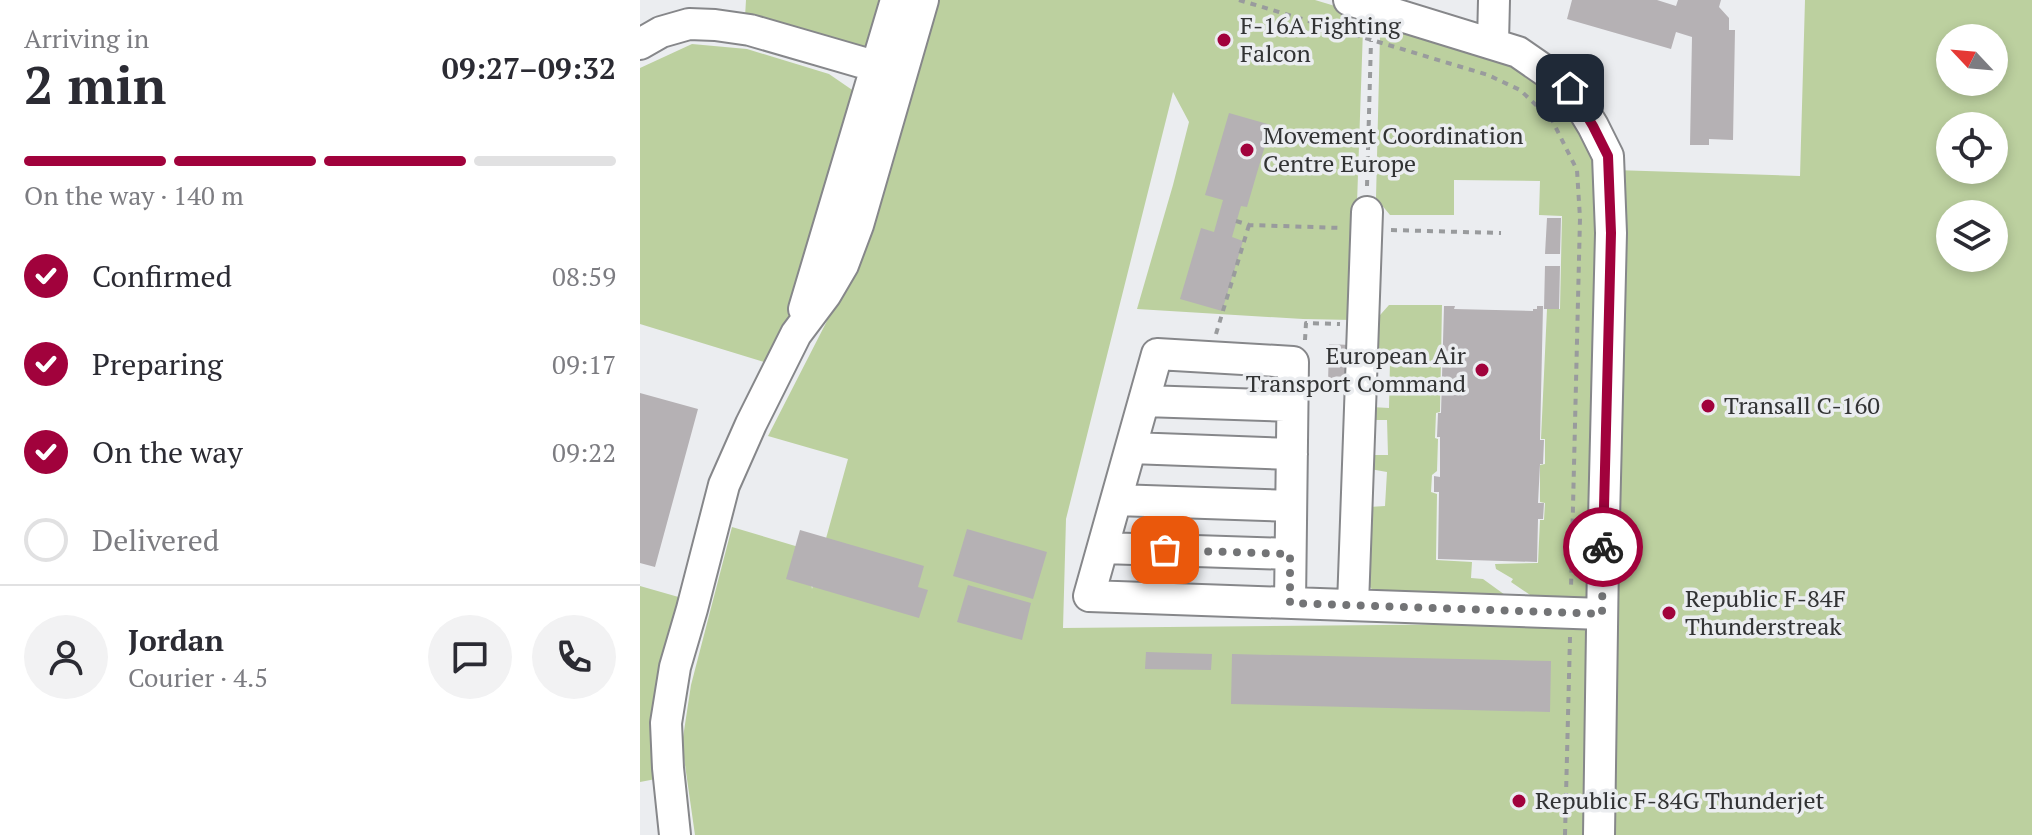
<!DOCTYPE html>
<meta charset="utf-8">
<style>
body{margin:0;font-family:"PT Serif",serif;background:#f2f2f3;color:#2b2b33;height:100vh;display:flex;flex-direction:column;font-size:30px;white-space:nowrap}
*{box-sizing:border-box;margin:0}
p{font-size:26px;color:#7c7c81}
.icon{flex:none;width:44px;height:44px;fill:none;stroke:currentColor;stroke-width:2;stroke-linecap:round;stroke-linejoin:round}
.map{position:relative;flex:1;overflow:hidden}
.drawer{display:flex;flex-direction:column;background:#fff;width:640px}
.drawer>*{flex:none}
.needle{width:52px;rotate:296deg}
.controls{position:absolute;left:1296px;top:24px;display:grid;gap:16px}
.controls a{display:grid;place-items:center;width:72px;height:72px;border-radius:50%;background:#fff;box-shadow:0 4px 12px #0003;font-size:40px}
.pin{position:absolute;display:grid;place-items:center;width:68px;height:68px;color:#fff;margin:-34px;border-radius:16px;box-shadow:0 4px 12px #0006}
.courier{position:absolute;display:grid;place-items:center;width:80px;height:80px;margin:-40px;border:6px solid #a1023c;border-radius:50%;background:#fff;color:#222;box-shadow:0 2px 10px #0007}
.overview em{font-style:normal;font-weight:700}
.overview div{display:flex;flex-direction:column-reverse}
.overview{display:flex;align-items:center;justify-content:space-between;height:136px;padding:0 24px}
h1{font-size:52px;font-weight:700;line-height:60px}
.bar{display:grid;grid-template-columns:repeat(4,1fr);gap:12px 8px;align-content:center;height:96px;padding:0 24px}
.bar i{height:10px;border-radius:6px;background:#e1e1e2}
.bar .on{background:#a1023c}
.bar p{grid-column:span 4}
.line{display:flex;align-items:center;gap:20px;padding:0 24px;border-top:2px solid #e1e1e2}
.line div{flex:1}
.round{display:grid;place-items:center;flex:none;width:84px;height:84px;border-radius:42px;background:#f2f2f3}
ol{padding:0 24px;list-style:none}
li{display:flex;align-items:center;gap:24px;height:88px}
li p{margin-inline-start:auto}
li .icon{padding:8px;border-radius:50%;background:#a1023c;color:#fff;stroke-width:4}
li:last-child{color:#7c7c81}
li i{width:44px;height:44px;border:4px solid #e1e1e2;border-radius:50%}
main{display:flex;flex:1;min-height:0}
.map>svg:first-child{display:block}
.green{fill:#bcd09f;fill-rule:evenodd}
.building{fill:#b5b1b4}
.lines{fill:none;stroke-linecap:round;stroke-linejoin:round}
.minor-casing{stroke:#86878a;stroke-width:34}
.path{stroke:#999b9d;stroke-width:4;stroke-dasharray:6 6;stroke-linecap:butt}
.minor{stroke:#fff;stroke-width:30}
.done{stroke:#737476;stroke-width:8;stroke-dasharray:0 14.4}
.route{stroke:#a1023c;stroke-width:10}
.poi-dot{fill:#a1023c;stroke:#ebedf0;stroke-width:3}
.labels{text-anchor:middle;stroke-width:7;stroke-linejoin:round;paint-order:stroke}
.poi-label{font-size:24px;fill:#323334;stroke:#ebedf0;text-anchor:start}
</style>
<main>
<section class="drawer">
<div class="overview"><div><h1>2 min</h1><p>Arriving in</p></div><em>09:27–09:32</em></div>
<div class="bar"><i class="on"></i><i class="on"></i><i class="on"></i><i></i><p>On the way · 140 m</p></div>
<ol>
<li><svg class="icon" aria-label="check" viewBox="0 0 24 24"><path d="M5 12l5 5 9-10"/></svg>Confirmed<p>08:59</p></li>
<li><svg class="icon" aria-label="check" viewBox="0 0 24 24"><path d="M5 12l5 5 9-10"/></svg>Preparing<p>09:17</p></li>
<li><svg class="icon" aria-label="check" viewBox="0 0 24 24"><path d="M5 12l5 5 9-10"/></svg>On the way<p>09:22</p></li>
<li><i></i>Delivered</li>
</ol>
<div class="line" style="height:144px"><a class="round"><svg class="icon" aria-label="person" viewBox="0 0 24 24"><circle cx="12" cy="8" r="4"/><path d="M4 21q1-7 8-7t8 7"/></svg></a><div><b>Jordan</b><p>Courier · 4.5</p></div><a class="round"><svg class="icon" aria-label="chat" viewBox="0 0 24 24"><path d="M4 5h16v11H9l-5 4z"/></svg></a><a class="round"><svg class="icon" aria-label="phone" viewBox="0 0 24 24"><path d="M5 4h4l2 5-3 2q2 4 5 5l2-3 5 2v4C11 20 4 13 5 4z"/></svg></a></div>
</section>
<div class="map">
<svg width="1392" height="835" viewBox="0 0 1392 835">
<rect width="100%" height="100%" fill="#ebedf0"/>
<path class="green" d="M106,0H244L234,49L105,17Z
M295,0H675L705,9L723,29L713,320L663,319L497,309L533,185L549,122L533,92L426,519L423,628L859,624L947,627L951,633L946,835H55L42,744L51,685L92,527L162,548L168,564L172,589L208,459L128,436L209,278Z
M1165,0H1392V835H973L974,170L1160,176ZM1310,38H1354V82H1310ZM1310,126H1354V170H1310ZM1310,214H1354V258H1310Z
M757,22L862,56L924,100L948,137L961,192L949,595L942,601L896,599L871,582L873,579L856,569L855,564L898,563L900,520H904L905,503L900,502V465L905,464V439H901L907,309H920L922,216L899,215L900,181L814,180V215H750L736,198L740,34Z
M52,44L107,49L189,74L221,96L154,308L136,357L124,362L0,324V68Z
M749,305H802L800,412L796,413L795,438L798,439L797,471L792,475L791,492L797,494L796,560L832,562L831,578L843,579L872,600L734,592L727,583L729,507L745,506L747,472L730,469V455H748L747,420H731V407L749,408L750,361L732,358L733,323Z
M0,586L42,598L21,778L0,782Z"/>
<path class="building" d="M932,0H1017L1036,6L1038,0H1081L1079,7L1089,18V30H1095L1093,140L1069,139V145H1050L1052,37L1036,32L1031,49L927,19Z
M589,113L631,125L607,207L601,206L592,237L603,241L582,311L540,299L561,228L574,232L583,200L565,195Z
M907,218H921L920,254H905Z
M905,266H920L919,309H904Z
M804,306H815L814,309L893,311V309H897V306H903L900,440H904L903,464H900L898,503H904L903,519H898L897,562L798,559L799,492H794V476L800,477V437H797L798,413H801Z
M689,344L710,345L709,384L688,383Z
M0,393L58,409L15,567L0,563Z
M327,529L407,552L393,599L313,576Z
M160,530L284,566L278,587L288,590L279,618L146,579Z
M328,585L391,603L382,640L317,622Z
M506,652L572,654L571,670L505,669Z
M592,654L911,661L910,712L591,704Z"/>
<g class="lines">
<defs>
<path id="minor" d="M709,0L878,52L930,88L953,126L968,156L971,233L963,560L959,835
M853,43L854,0
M0,44L21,32L49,24L75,25L110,30L255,72
M164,309L256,0
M504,401L652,406
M491,448L652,454
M476,500L651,506
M463,548L650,554
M650,603L653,362L517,354L449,596L962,614
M713,605L727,212
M35,835L28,768L26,723L35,667L52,609L84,485L111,424L156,334L186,294L203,265L218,225L283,0"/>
</defs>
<use href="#minor" class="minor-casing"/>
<path class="path" d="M599,0L848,75L880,90L912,120L937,170L940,218L931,589
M727,186L731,41
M596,221L609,225L703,228
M751,230L861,233
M576,334L609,225
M665,340L666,323L700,324
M925,835L930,637"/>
<use href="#minor" class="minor"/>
</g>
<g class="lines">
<path class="done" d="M525,550L650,554V603L962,614L963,547"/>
<path class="route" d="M930,88L953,126L968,156L971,233L963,547"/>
</g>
<g class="poi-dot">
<circle cx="584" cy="40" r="8"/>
<circle cx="607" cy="150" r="8"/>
<circle cx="842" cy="370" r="8"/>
<circle cx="1068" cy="406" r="8"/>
<circle cx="1029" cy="613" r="8"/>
<circle cx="879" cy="801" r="8"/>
</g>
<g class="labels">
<g class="poi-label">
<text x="600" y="34">F-16A Fighting<tspan x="600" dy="28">Falcon</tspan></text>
<text x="623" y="144">Movement Coordination<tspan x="623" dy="28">Centre Europe</tspan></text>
<text x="826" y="364" text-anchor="end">European Air<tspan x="826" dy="28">Transport Command</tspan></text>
<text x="1084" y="414">Transall C-160</text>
<text x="1045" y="607">Republic F-84F<tspan x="1045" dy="28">Thunderstreak</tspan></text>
<text x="895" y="809">Republic F-84G Thunderjet</text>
</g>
</g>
</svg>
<div class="controls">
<a><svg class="needle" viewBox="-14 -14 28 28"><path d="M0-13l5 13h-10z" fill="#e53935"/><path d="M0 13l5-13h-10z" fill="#7c7c81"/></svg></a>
<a><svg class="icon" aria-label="locate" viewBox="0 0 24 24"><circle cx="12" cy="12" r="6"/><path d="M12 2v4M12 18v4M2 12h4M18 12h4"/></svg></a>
<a><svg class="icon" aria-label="layers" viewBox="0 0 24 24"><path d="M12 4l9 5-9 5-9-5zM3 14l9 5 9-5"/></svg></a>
</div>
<div class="pin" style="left:525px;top:550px;background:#ea580c"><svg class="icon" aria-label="bag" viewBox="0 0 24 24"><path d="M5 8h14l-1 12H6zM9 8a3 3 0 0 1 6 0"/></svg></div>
<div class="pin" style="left:930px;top:88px;background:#1f2937"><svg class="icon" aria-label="home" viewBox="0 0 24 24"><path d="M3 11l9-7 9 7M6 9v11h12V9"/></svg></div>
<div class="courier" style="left:963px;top:547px"><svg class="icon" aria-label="bike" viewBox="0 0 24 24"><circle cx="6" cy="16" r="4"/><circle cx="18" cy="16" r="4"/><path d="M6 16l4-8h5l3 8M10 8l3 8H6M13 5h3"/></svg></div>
</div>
</main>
